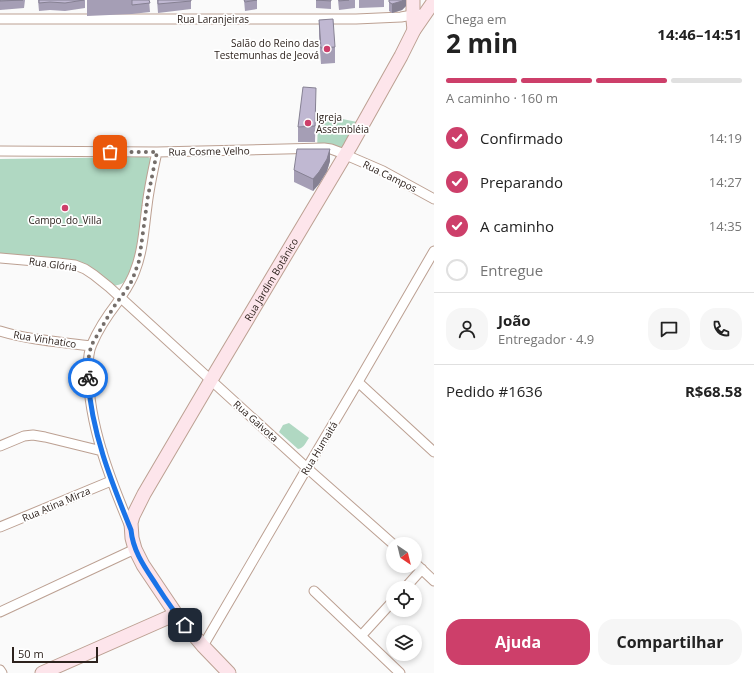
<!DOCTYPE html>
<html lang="pt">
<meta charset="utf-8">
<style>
body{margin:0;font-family:"Open Sans",sans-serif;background:#f6f6f6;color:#222;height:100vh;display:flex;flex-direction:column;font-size:15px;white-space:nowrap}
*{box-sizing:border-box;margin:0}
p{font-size:13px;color:#767676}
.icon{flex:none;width:22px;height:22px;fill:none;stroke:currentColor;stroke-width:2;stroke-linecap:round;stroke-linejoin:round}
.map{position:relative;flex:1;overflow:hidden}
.details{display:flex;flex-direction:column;background:#fff;width:320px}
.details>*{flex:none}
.needle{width:26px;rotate:145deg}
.tools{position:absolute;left:386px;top:537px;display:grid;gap:8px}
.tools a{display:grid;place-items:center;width:36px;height:36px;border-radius:50%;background:#fff;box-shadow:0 2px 6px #0003;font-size:20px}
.scale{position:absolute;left:12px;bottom:10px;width:86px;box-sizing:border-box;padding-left:4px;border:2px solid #2d221d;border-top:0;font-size:11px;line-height:14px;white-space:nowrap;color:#2d221d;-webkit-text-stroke:3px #fff;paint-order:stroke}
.pin{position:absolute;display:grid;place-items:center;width:34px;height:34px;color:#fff;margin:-17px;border-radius:8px;box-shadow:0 2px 6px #0006}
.courier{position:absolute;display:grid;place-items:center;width:40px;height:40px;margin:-20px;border:3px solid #1a73e8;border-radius:50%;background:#fff;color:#222;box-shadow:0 1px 5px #0007}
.summary em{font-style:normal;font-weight:700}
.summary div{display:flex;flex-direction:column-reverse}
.summary{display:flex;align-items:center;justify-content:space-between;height:68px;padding:0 12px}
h1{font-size:26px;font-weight:700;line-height:30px}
.bar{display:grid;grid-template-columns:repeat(4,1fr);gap:6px 4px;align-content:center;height:48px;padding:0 12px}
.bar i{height:5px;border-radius:3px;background:#e0e0e0}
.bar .current{background:#cd3f6a}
.bar p{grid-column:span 4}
.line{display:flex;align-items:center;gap:10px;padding:0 12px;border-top:1px solid #e0e0e0}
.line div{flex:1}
.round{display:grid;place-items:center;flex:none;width:42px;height:42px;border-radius:16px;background:#f6f6f6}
ol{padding:0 12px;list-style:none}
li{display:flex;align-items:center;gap:12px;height:44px}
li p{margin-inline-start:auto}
li .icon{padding:4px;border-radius:50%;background:#cd3f6a;color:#fff;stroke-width:4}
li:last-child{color:#767676}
li i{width:22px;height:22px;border:2px solid #e0e0e0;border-radius:50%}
.action{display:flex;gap:8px;margin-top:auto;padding:8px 12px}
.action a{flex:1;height:46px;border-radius:16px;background:#cd3f6a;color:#fff;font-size:16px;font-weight:700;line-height:46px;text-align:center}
.action a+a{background:#f6f6f6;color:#222}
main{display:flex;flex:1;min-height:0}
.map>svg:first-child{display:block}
.green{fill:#b0d8c2}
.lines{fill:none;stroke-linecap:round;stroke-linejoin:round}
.street-casing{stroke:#bca092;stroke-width:11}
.secondary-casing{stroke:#bca092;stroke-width:15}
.street{stroke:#fff;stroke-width:9}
.secondary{stroke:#fde5eb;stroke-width:13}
.wall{fill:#a59eb5}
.shaded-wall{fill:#868193}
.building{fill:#c0b8d2;stroke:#868193}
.done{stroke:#756e6a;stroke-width:4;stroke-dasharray:0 7.2}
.route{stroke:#1a73e8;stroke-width:5}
.poi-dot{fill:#cd3f6a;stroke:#fff;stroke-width:1.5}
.labels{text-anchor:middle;stroke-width:3.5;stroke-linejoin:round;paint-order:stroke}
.street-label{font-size:10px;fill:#2d221d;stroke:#fff}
.poi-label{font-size:10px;fill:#2d221d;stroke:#fff;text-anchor:end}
</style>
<main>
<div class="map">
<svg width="434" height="673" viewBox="0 0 434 673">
<rect width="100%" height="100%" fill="#fafafa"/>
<path class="green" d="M318,114L362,123L350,147L335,155L317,154Z
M140,157H148L151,159C149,180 145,201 141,223C137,241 135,266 124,282C121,285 117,285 113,286L61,259L0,255V159Z
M289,423L309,438C306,442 304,448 298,449L279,432L283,425Z"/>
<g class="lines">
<defs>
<path id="street" d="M0,19H356L401,17L418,14
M0,151L157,152L324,148L331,149L339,152L383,171L434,199
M0,258L58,263L75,265L85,269L94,275L109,287L307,468L393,544
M0,331C29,340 61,342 91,346
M358,382L434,452
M0,446L24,436L33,435L45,437L102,451
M0,527L111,481
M131,529C110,479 89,426 88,371C88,363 88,352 92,344C98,330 107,316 117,303C124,292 131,283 135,271C143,251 144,228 147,206C149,188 153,170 157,152
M415,563L434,581
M405,588L422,569
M314,591L400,673
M0,612L135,549
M361,636L393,601
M203,646L307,468L358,382L434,251
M0,670L2,673"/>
<g id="secondary">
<path d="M413,0V20L414,30"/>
<path d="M42,673L176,614"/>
<path id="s1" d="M229,673L203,646L176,614L143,565L135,549L132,538L131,523L133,516L144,494L211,380L350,147L401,56L414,30L434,1"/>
</g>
</defs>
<use href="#street" class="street-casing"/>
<use href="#secondary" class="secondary-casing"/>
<use href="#street" class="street"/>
<use href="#secondary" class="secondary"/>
</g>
<path class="wall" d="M0,0H25L24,8L0,10Z
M38,0H85V8L65,11L50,10L39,11Z
M87,0H149L150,12L132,14L87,16Z
M157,0H191V9L158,13Z
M244,0H257V9L245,11Z
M316,0H331V9L316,8Z
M338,0H355V8L339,10Z
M359,0H384V7L359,8Z
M389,0H406V6L402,10L392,13L389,11Z
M319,20L335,47V63L321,64L319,36Z
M316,103L315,142H298V127Z
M330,161L327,171L319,184L313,191L294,182V170Z"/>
<path class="shaded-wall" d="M403,0H406V6L402,10L392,13V4Z
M330,149V161L327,171L319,184L313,191V179Z"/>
<path class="building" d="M0,0H23L0,1Z
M39,0H84L65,3L50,2L39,3Z
M132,0H149L150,3L132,5Z
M158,0H191V1L158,4Z
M244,0H257L245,2Z
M316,0H331V1Z
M339,0H349L339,1Z
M389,0H403L402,1L392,4L389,2Z
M333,19L335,47L321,48L319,20Z
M303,87L316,88L315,126L298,127Z
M297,149H330L327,159L319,172L313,179L294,170Z"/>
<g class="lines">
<path class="done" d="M88,378V361L91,346L113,308L129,286L133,278L139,261L148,196L157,152H110"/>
<path class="route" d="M88,378C91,431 111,481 131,530C133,552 146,569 157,586C166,600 175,613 185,625"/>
</g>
<g class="poi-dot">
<circle cx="327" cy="49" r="4"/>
<circle cx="308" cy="123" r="4"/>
<circle cx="65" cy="208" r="4"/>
</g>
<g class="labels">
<g class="street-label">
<text x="213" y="23">Rua Laranjeiras</text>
<text transform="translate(209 151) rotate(-1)" y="4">Rua Cosme Velho</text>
<text transform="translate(390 176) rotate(26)" y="4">Rua Campos</text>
<text transform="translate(53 264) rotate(8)" y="4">Rua Glória</text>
<text dy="4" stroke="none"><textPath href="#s1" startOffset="464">Rua Jardim Botânico</textPath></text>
<text transform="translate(45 339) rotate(9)" y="4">Rua Vinhatico</text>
<text transform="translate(256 421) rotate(42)" y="4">Rua Gaivota</text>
<text transform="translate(319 448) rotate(-59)" y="4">Rua Humaitá</text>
<text transform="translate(56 504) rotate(-23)" y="4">Rua Atina Mirza</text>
</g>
<g class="poi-label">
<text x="319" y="47">Salão do Reino das<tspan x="319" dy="12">Testemunhas de Jeová</tspan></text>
<text x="316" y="121" text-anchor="start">Igreja<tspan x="316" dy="12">Assembléia</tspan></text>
<text x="65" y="224" text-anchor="middle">Campo_do_Villa</text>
</g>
</g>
</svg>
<div class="tools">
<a><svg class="needle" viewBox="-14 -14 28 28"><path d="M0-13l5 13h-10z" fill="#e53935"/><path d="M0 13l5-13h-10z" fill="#767676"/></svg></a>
<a><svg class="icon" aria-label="locate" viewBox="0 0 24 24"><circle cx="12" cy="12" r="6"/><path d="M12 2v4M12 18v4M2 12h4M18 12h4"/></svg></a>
<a><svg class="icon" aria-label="layers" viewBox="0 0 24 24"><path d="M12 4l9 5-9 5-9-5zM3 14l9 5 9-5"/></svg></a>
</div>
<div class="scale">50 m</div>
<div class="pin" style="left:110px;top:152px;background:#ea580c"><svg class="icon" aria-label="bag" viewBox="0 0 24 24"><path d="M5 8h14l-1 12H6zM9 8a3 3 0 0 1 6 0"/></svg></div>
<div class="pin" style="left:185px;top:625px;background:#1f2937"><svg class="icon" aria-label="home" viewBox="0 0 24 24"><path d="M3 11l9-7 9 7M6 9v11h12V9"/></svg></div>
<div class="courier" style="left:88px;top:378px"><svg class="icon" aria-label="bike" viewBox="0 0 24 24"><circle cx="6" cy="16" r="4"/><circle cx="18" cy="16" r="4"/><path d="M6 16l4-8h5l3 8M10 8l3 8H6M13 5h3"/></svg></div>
</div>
<section class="details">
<div class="summary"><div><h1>2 min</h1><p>Chega em</p></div><em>14:46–14:51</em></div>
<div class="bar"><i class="current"></i><i class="current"></i><i class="current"></i><i></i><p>A caminho · 160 m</p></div>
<ol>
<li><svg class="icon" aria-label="check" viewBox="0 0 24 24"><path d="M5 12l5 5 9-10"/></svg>Confirmado<p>14:19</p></li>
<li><svg class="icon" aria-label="check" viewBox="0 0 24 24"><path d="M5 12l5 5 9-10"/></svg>Preparando<p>14:27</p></li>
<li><svg class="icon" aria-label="check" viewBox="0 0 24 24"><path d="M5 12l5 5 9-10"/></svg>A caminho<p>14:35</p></li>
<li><i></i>Entregue</li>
</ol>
<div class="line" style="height:72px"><a class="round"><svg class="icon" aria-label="person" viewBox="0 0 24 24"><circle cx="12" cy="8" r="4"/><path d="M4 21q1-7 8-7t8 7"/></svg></a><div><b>João</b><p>Entregador · 4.9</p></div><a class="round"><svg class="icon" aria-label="chat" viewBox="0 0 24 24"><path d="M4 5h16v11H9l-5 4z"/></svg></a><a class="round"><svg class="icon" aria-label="phone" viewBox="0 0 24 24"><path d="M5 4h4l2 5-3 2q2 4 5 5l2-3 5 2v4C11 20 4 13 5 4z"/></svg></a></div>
<div class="line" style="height:52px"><div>Pedido #1636</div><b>R$68.58</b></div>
<div class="action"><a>Ajuda</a><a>Compartilhar</a></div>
</section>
</main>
